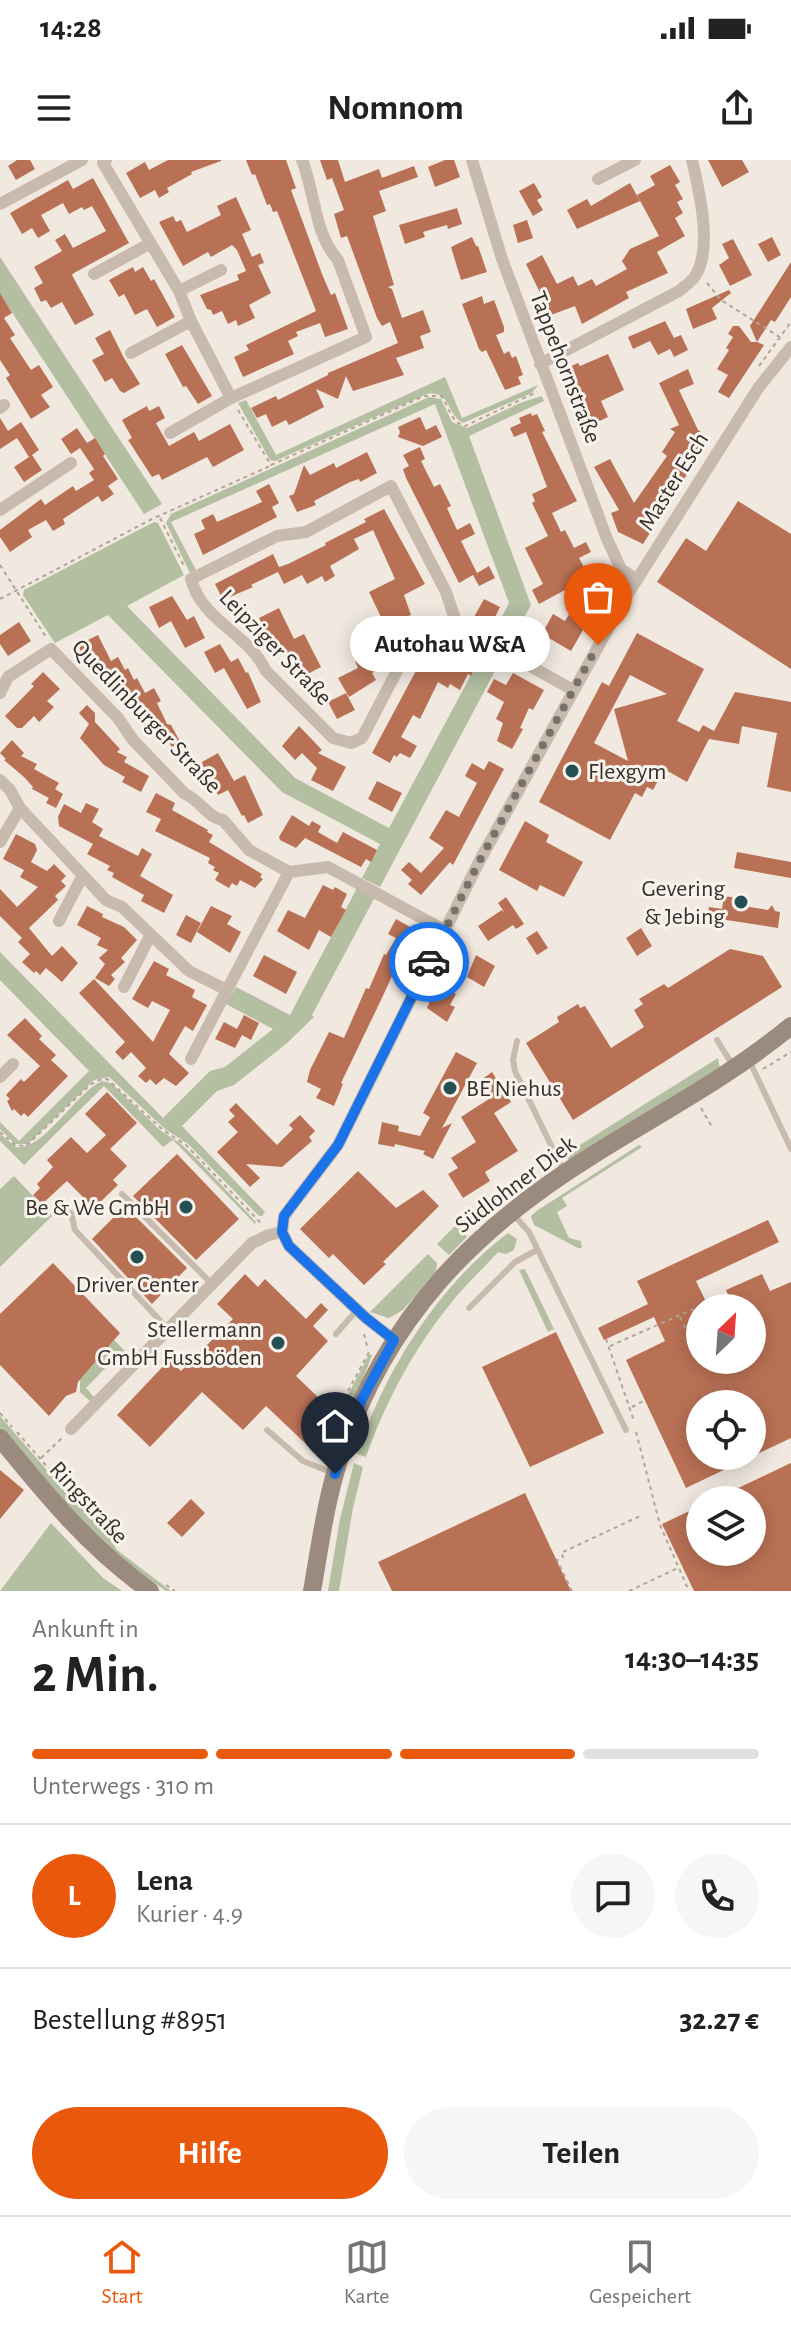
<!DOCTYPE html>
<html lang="de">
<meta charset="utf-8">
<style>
body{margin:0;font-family:"Alegreya Sans",sans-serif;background:#f6f6f6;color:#222;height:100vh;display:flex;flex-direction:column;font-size:30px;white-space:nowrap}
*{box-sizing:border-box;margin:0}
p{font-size:26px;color:#767676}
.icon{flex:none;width:44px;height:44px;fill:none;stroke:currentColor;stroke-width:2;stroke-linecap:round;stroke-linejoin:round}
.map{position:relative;height:1431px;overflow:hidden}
.sheet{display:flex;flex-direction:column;background:#fff;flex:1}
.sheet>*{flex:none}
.needle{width:52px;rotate:25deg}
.tools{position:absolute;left:686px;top:1134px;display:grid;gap:16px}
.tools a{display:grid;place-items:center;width:80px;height:80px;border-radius:50%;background:#fff;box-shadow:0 4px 20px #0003;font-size:40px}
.pin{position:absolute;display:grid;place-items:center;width:68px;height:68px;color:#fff;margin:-82px -34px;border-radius:50% 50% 50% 0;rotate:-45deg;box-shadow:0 0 8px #0007}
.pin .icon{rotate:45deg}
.courier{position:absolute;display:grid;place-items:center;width:80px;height:80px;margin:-40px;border:6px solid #1a73e8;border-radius:50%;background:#fff;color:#222;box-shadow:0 2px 10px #0007}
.bubble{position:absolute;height:56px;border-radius:28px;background:#fff;box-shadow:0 4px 20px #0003;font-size:26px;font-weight:700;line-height:56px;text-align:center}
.overview em{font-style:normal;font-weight:700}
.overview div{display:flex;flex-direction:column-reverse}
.overview{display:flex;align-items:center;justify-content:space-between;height:136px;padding:0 32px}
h1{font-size:52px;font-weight:700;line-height:60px}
.bar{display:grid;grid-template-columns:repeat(4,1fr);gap:12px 8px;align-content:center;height:96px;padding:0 32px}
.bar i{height:10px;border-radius:6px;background:#e0e0e0}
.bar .current{background:#ea580c}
.bar p{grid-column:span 4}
.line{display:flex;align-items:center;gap:20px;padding:0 32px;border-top:2px solid #e0e0e0}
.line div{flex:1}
.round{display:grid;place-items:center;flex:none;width:84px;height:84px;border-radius:42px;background:#f6f6f6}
.action{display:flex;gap:16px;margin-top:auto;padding:16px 32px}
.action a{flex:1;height:92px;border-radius:48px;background:#ea580c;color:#fff;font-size:32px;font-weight:700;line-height:92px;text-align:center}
.action a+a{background:#f6f6f6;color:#222}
.status{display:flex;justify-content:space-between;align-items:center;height:56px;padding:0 40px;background:#fff;direction:ltr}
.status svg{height:22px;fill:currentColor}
header{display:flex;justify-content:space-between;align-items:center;height:104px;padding:0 32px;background:#fff;font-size:36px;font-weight:700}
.menu{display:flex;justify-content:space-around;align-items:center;height:112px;border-top:2px solid #e0e0e0;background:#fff;font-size:22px;color:#767676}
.menu a{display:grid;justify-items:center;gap:4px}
.menu .current{color:#ea580c}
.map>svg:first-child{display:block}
.green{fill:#b4bea1}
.building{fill:#b97155;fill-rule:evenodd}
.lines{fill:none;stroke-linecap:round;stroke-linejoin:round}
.path{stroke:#b3a497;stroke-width:2;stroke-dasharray:4 4;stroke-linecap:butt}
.lane{stroke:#c8baad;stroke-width:6}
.street{stroke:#c8baad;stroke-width:12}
.secondary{stroke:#9b8a7e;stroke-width:18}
.done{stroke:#78706a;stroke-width:8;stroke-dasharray:0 14.4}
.route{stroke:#1a73e8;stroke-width:10}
.poi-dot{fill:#245054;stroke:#f8f3ec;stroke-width:3}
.labels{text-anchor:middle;stroke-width:6;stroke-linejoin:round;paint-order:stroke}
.street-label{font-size:24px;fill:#372f2b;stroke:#f8f3ec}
.poi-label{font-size:24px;fill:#372f2b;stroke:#f8f3ec;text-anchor:end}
</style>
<div class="status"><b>14:28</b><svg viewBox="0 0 49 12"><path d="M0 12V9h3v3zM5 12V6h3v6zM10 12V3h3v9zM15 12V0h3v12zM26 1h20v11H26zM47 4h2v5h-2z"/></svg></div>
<header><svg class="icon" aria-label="menu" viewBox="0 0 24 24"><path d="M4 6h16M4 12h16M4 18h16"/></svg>Nomnom<svg class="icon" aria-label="share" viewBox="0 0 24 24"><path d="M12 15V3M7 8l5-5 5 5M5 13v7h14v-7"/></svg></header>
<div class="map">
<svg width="791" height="1431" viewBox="0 0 791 1431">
<rect width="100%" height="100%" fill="#f1e9e0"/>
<path class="green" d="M0,97L162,344L144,354L0,134Z
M445,217L462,258L538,225L532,233L463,263C446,254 451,230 427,234L275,301L270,300L238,243L246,240L276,295Z
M542,236L544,241L469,276L531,445L508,486L491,478L509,443L435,244L171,362L196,410L190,413L166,363L171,354L429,237L441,239L452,262L467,268L520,243Z
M154,362L158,363L184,415L127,446L295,618L389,668L486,487L503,496L380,727L362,718L380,684L282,632L108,455L55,483L23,435L24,430Z
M357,728L375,737L312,855L314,857L286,884L234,925L217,931L182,966L265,1052L262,1056H259L188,984L165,969L109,917L94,920L28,984H15L0,969V962L19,981L89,911L0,820V792L163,958L210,911L225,907L273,869L226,844L236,827L290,855Z
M718,898L720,909L569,1000L564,995Z
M102,921L111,923L161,971L180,983L194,996L256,1062L255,1064L173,980L163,987L104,926L24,1005L0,981V974L16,987C44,991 75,933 102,921Z
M639,985L642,987L562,1038L567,1046L557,1052L569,1078L581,1081L582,1088H578L534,1065L531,1056L538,1050Z
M14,1016L52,1056L0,1107V1029Z
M456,1065L460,1066L467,1077L449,1095L437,1084Z
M508,1073L517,1079L514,1090L506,1094L498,1092C485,1107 469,1121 456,1137C417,1183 386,1240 366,1297L357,1294C385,1210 438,1126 508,1073Z
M428,1094L437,1103L436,1111L403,1150L389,1158L370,1152Z
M525,1109L553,1167L554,1169L548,1172L519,1110Z
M114,1180L128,1194L136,1192L127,1202L118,1195L86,1228L94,1237L90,1241L80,1232V1219Z
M369,1194L372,1195C360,1230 341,1264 330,1300L327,1299L349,1233Z
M0,1256L72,1339L104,1367L117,1390L171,1431H166L110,1391L38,1314L0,1268Z
M354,1303L363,1307L353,1348L339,1431H328L340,1359Z
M51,1363L103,1418L122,1431H0Z"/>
<path class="building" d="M17,0H30L35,9L16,20L8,6Z
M168,0H221V1L191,12L192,14L167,28L169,32L159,38L155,30L140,38L126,13L145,2L149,10Z
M246,0H286L296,28L291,30L322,114L331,135L335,133L348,169L325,177L320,163L296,172L298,176L288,181L294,194L243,217L234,197L249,190L246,185L316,151L277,51L273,52L270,44L267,45L255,14L252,15Z
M320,0H338L345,22L379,9L382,18L414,6L418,17L379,31L386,51L373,56L394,125L388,127L392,129L402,158L423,150L431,172L420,176L424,188L396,198L404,215L353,231L346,216L338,239L316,229L324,247L289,265L286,260L272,267L266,254L257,258L251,248L276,236L278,240L328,215V213L398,183L390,162L382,166L377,158L347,76L341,78L334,54L344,50L332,18L327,20Z
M445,0H454L460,17L435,27L428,7Z
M708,0H742L749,12L722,27Z
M670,5L680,22L675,25L683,39L677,42L683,53L675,58L685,76L657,92L668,113L626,132L629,138L582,164L575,146L551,155L526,104L542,95L557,124L573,116L578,126L592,119L596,126L627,109L622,101L630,89L659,76L637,35L655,25L650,16Z
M93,18L129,83L74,113L72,115L94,155L75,165L62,142L51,148L46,140L41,142L34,128L43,123L34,107L62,91L55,80L65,74L73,88L106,71L92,46L84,50L82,47L69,54L63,43L41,55L50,71L38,78L32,68L22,74L10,53L68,20L73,29Z
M534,23L542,37L537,40L543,50L533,56L519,31Z
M630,23L640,41L577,69L567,50L587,39L591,46Z
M236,37L251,70L242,74L252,97L260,93L264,103L258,105L271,133L249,145L255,158L238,166L236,160L228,164L222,151L213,155L211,150L207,149L200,135L239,120L237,115L246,111L237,90L232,85L211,97L208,92L183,106L159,62L173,56L176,62L181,60L187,72L221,55L217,46Z
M457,48L462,64L448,69L447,65L423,72L425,77L405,84L399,65Z
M527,60L533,78L518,83L513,65Z
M472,77L476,86H478L487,112L461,120L451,87Z
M772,77L781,95L768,102L758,84Z
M733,79L752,115L730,126L719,105L729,98L722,84Z
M791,102V137L775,162L771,160L757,182L764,185L729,238L718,232L728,215L717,209L729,190L726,188L733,177L728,174L733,166H739L751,182H757L750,166Z
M133,107L135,112L143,107L151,121L154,119L175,157L157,167L147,149L135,155L124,134L119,137L109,120Z
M729,130L731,133L712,148L717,159L693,169L686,149Z
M0,133L12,153L4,158L15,175L10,178L31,210L39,205L53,227L41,235L50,247L31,259L6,218L10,215L0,200Z
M482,136L484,144L494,140L504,167V172L496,175L504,194L509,191L512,198L516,196L523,215L518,217L521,224L505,230L486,190L482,192L479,189L462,144Z
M665,161L674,178L681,175L688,190L674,197L670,189L658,195L650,181L633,189L628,177Z
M110,170L124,198L140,224L124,233L120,231L112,218L105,222L92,200L104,194L95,178Z
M182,185L212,236L198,244L186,226L183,227L165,194Z
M608,194L624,230L601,241L608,257L593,264L592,261L587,263L563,210L578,203L580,206Z
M688,209L694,224L679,230L698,270L710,278L643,384L618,372L611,353L619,350L594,307L610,299L634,343L667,296L662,292L675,272L670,269L679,265L659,223Z
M147,246L149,251L159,246L165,258L156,263L169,286L194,272L199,281L230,264L244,290L213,307L207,297L162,320L159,314L152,317L128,280L132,278L122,260Z
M531,253L532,256L537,254L545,271L542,272L577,341L552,353L561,372L565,370L574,388L586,382L591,392L579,398L589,417L539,444L532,430L543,424L525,388L548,376L532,343L535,341L532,334L547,327L526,272L514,277L510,268L521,263L519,258Z
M420,257L426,270L436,265L442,277L423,286L398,277L400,272L398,267Z
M0,258L8,271L21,262L39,290L32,295L42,310L24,322L14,307L29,297L17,278L0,289Z
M77,268L87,283L95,278L105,294L103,296L118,319L108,326L114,334L102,342L98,336L63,359L65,364L53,371L46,360L28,370L32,377L10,392L0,377V370L41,339L45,345L73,326L76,331L94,320L89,313L94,309L80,288L71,294L61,279Z
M420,287L425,299L421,301L434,327L440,324L451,346L447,348L457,370L470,363L475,374L461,381L477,413L489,406L495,418L479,426L473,415L459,423L406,318L403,309L409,306L403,295Z
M367,292L377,313L360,322L359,319L350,322L314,341L316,345L297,352L289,336L294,334L304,305L310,315L334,303L336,308Z
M269,324L279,343L272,347L277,357L203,395L194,374L205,369L201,360L213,354L217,362L262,342L256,331Z
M738,341L791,374V509L657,422L686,378L706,391Z
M384,349L425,424L404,435L411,455L392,462L399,476L393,479L395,483L380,491L370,467L379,462L377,459L381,457L369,432L395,419L373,370L354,379L359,389L330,406L335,416L325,422L322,416L307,424L302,415L284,424L278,412L251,425L253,427L223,440L215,424L273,394L279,407L288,404L326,385L325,383L366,362L364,359Z
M590,417L598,434L573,447Z
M172,436L187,460L194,456L205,478L185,488L171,461L159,468L149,447Z
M484,439L500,447L494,459L491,458L487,464L474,457Z
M279,448L294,479L304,474L321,507L298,519L281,486L275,489L259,458Z
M570,453L587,463L571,491L542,474L553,454L565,461Z
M533,461L543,479L531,485L518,469Z
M19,462L31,481L8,496L0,484V475Z
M637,473L704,509L677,561L699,572L703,565L714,571L735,532L791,542V632L767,627L777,573L742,566L739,584L709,579L687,622L664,609L653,630L647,627L642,637L635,633L610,680L539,642L602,522L609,526ZM630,515L667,534L614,549L628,601L594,583Z
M98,475L111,501L118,497L125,510L128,508L134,520L137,518L145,533L154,528L161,541L157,543L167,564L171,565L181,583L172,588L169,582L162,585L145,550L139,553L124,528L117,531L109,519L106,521L100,508L96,510L89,497L85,500L78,485Z
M451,480L476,493L473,499L478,501L471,516L468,514L460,530L450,524L448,528L438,522L420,559L413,555L401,577L417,586L410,598L400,593L397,597L394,595L390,603L372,593L418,507L427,512L443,483L448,486Z
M220,484L231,502L238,498L246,513L248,512L261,542L247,549L224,508L215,513L204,492Z
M374,492L382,508L372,513L376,520L349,537L338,518L358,508L355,501Z
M43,512L60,529L47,541L54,547L39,562L34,556L22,568H17L5,556L34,526L31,524Z
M513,513L544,530L533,550L529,548L520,568L523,569L512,589L497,581L503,563L496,559L504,542L487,532L494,519L506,525Z
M346,533L355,550L337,559L328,542Z
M87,545L95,553V562L120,589L117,592L127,597L124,602L149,616L141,632L122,622L125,617L104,605L80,578L89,564L79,553Z
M299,566L322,590L318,593L346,607L333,631L311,620L317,608L302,593L295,600L282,586Z
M12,580L24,593L21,596L37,604L34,609L59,623L55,629L63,634L56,648L46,643L49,638L32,629L33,627L24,617L4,600L6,599L0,593Z
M218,593L234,621L245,615L263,655L248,663L244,655L242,656L228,630L218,635L214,627L208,624L202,602Z
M489,601L504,609L453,705L450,702L421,735L408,724L412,720L401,710L409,702L421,713L444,688L429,678L446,650L459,657L477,623L465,616L472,603L484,610Z
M377,621L402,633L392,652L368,639Z
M156,633L175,643L172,650L208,670L207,672L213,675L209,682L262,714L260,717L263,719L255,728L240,720L237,726L232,723L229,728L215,720L219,713L213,710L215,707L208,703L210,698L155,671L161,659L146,652Z
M86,643L99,649L92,662L103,669L99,676L138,696L142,688L152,694L140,716L173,735L164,753L141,741L144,735L112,717L114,713L107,710L110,706L87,694L93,684L59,666L58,657L64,644L81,653Z
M292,655L309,666L312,661L321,666L318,672L337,683L343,672L377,690L371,702L366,699L361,707L305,678L296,688L280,680L279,677Z
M525,661L549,675L546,682L583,702L564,737L540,725L537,731L499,710Z
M16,674L35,684L37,690L31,702L47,711L54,704L66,716L61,721L66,726L55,736L58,740L29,768L52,796L62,786L78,803L62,822L46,808L40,815L36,811L34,813L22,802L30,794L18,782L22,778L0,756V729L17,747L38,727L20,717L24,710L3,699Z
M737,692L791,702V718L734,708Z
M323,725L333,730L335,727L347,734L341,747L346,750L331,777L319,770L309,790L277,771L288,750L305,758Z
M724,736L743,739V746L768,750L772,745L775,751L780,752L778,768L707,757L709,747L722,749Z
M506,737L524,764L516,769L513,765L488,781L478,766L502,750L505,753L498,743Z
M87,746L103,754L102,757L124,767L137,780L121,798L125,802L111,815L115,819L109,826L95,818L105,804L99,798L108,790L97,785L101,778L77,765Z
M211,746L232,756L227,764L241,772L230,793L197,772Z
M186,755L201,763L191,783L176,775Z
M396,759L412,768L396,800L399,801L381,840L341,923L343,924L334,946L316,938L321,929L307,922L310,910L329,872L344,878L366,828L369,829L384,794L386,795L396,778L388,774Z
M641,768L652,786L637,796L626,778Z
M537,771L548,788L537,795L526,778Z
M730,789L763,796L782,827L573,960L526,883L559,862L557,857L578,844L580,848L585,846L611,888L644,867L634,850L643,844L639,839L664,824L668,828Z
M264,795L297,812L286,834L253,816Z
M476,795L495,806L484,827L467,817Z
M154,801L169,809L166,815L195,830L192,837L207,845L193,871L185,866L169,894L189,913L176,926L164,918L156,925L150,919L146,923L138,916L146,908L131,892L123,900L115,892L125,882L79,833L94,819L153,882L170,850L152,841L148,848L132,839Z
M437,824L456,834L450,845L455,847L447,862L427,848Z
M244,855L259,863L251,880L242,875L235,888L215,879L224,862L237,869Z
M25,858L42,876L39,879L56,895L51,900L68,916L28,957L24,953L21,956L14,949L12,951L7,941L10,939L6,935L21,919L24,922L40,906L7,875Z
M456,892L477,903L442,968L452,963L433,999L423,994L425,991L395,984L394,987L378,984L382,962L399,966L398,971L420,976L430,957L423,953Z
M492,912L511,942L494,953L518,991L485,1012L490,1021L463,1038L448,1014L458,1008L451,998L476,982L461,957L492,937L481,920Z
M107,932L137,963L110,989L127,1006L113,1020L118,1025L94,1048L67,1021L42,1044L33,1035L40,1028L37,1024L53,1007L47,1000L71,977L87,993L106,975L85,954Z
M236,943L277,985L293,969L289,965L300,955L315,971L309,977L312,981L282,1007L246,1004L260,1018L250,1027L217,992L238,972L228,962L235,956L229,950Z
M177,994L239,1059L196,1100L133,1036Z
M358,1011L396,1048L423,1030L439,1046L383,1102L386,1104L364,1125L333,1094L329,1098L300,1069Z
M125,1046L187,1108L152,1144L92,1079Z
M768,1060L779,1082L696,1121L709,1148H700V1200H752V1148H733L726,1130L762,1114L770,1131L791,1122V1278L686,1328L626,1200L665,1181L654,1157L604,1180L598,1168L648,1144L637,1121ZM700,1244H752V1296H700Z
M53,1103L120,1173L78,1222L76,1232L66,1236L49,1256L0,1205V1154Z
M245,1114L258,1127L265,1119L306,1159L321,1143L328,1150L313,1166L328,1181L296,1216L322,1241L306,1284L266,1246L243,1270L202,1232L150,1287L117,1255L169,1200L181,1211L233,1159L217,1144Z
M556,1172L604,1273L530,1307L482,1207Z
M791,1303V1431H694L662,1364L700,1346V1392H752V1340H713Z
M0,1310L24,1330L0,1359Z
M525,1333L571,1431H392L378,1402Z
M191,1339L205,1353L182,1377L167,1363Z"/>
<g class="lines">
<path class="path" d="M707,123L721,140L781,178
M759,206L791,162
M238,250L271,305L424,236H441C450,247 450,262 465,266L537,232
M160,358L184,406
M0,405L46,477
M0,439L152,359L270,306
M763,909L791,892
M701,948L712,967
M0,972L15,985L26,986L90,925L99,920L107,919L163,970L186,985L261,1063
M680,1157L687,1171
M364,1174L368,1190
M606,1179L634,1261
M610,1186L707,1143L732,1146
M348,1231L369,1192
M632,1247L645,1240
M0,1253L12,1267
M17,1272L69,1332L106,1367L113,1379
M636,1272L660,1365L689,1431
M41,1298L62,1278
M166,1425L175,1431
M572,1431L557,1400L563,1397L561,1393L640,1356
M629,1431L678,1408"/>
<path class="lane" d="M717,880L732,904
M517,881L513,900L515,911L563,1010
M749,900L791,989
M122,1034L212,1124
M71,1053L75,1070L168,1169
M513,1054L529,1072L626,1270
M469,1148L515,1102L537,1090
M336,1174L357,1150
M267,1270L303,1301L333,1313"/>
<path class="street" d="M106,0L103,3L179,131L191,161L231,238
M472,0L502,99L607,379L621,409L637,420
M598,19L635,0
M0,44L82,0
M94,114L151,83
M179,131L221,110
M131,193L191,161
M540,204L679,131C685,126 694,120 697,113C712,84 699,30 692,0
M0,248L4,245
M170,273L231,238L366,177L338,100C314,73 315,32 302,0
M0,350L71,303
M457,465L415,476L362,578L351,583L333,578L266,511C248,473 202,461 191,419L277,376L306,372L391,326L446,432L457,465L573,530
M0,533L8,517L51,489L118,558L133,580L185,634C200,640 208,658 223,660L249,690L289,712L328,707L444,770
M0,620L10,630L20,648L106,740L122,747L189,811L227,830L289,712
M0,682L20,648
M59,761L82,717
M124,827L150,776
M191,899L227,830
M0,917L13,904
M282,1072L289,1086L366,1158L394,1180
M71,1269L252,1083L269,1075L282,1072L284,1056L338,985L480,700L624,440L759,227L791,187"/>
<path class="secondary" d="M0,1278C48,1337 88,1386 150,1431
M312,1431C320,1386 326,1338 341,1294C386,1159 473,1069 593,995C660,953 729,917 791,866"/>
</g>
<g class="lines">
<path class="done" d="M429,802L480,700L598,485"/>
<path class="route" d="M335,1314L362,1239L394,1180L366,1158L289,1086L282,1072L284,1056L338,985L429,802"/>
</g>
<g class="poi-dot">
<circle cx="572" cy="611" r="8"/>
<circle cx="741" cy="742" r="8"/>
<circle cx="450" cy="928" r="8"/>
<circle cx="186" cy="1047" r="8"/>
<circle cx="137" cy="1097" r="8"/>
<circle cx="278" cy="1183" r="8"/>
</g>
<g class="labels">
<g class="street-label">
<text transform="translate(566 207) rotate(69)" y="8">Tappehornstraße</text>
<text transform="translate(673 321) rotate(-58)" y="8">Master Esch</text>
<text transform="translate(276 487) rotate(46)" y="8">Leipziger Straße</text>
<text transform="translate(147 556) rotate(46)" y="8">Quedlinburger Straße</text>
<text transform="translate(515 1024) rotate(-37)" y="8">Südlohner Diek</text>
<text transform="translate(89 1342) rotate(47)" y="8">Ringstraße</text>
</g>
<g class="poi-label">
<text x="588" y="619" text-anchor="start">Flexgym</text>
<text x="725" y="736">Gevering<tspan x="725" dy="28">&amp; Jebing</tspan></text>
<text x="466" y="936" text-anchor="start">BE Niehus</text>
<text x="170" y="1055">Be &amp; We GmbH</text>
<text x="137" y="1132" text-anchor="middle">Driver Center</text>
<text x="262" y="1177">Stellermann<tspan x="262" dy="28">GmbH Fussböden</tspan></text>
</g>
</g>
</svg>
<div class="tools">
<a><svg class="needle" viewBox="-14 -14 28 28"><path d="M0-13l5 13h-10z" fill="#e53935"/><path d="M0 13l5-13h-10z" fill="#767676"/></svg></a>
<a><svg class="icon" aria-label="locate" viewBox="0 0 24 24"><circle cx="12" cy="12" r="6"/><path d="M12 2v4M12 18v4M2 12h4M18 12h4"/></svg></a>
<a><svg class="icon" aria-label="layers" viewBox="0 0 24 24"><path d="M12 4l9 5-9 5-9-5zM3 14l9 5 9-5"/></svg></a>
</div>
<div class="pin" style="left:598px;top:485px;background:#ea580c"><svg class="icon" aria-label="bag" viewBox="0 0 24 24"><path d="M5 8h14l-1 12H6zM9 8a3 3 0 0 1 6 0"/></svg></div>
<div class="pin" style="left:335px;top:1314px;background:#1f2937"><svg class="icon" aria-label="home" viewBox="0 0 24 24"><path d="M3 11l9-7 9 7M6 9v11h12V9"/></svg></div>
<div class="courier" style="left:429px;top:802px"><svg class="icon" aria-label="car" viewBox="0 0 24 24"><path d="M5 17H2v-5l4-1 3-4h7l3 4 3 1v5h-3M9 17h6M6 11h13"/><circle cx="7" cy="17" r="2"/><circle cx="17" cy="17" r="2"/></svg></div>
<div class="bubble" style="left:350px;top:456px;width:200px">Autohau W&amp;A</div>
</div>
<section class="sheet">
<div class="overview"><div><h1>2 Min.</h1><p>Ankunft in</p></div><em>14:30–14:35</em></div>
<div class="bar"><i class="current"></i><i class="current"></i><i class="current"></i><i></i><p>Unterwegs · 310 m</p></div>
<div class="line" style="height:144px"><b class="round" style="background:#ea580c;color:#fff">L</b><div><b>Lena</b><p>Kurier · 4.9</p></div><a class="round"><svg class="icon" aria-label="chat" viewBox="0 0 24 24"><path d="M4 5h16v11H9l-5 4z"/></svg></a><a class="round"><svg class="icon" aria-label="phone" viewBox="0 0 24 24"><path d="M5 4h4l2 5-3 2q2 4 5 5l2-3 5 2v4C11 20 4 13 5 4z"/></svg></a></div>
<div class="line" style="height:104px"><div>Bestellung #8951</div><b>32.27 €</b></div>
<div class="action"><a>Hilfe</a><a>Teilen</a></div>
</section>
<nav class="menu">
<a class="current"><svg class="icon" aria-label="home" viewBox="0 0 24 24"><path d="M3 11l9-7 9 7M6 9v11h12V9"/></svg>Start</a>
<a><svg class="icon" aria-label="map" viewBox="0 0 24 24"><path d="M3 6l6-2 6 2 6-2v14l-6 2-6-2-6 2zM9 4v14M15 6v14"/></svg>Karte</a>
<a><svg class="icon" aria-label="saved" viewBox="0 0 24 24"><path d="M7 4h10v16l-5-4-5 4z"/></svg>Gespeichert</a>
</nav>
